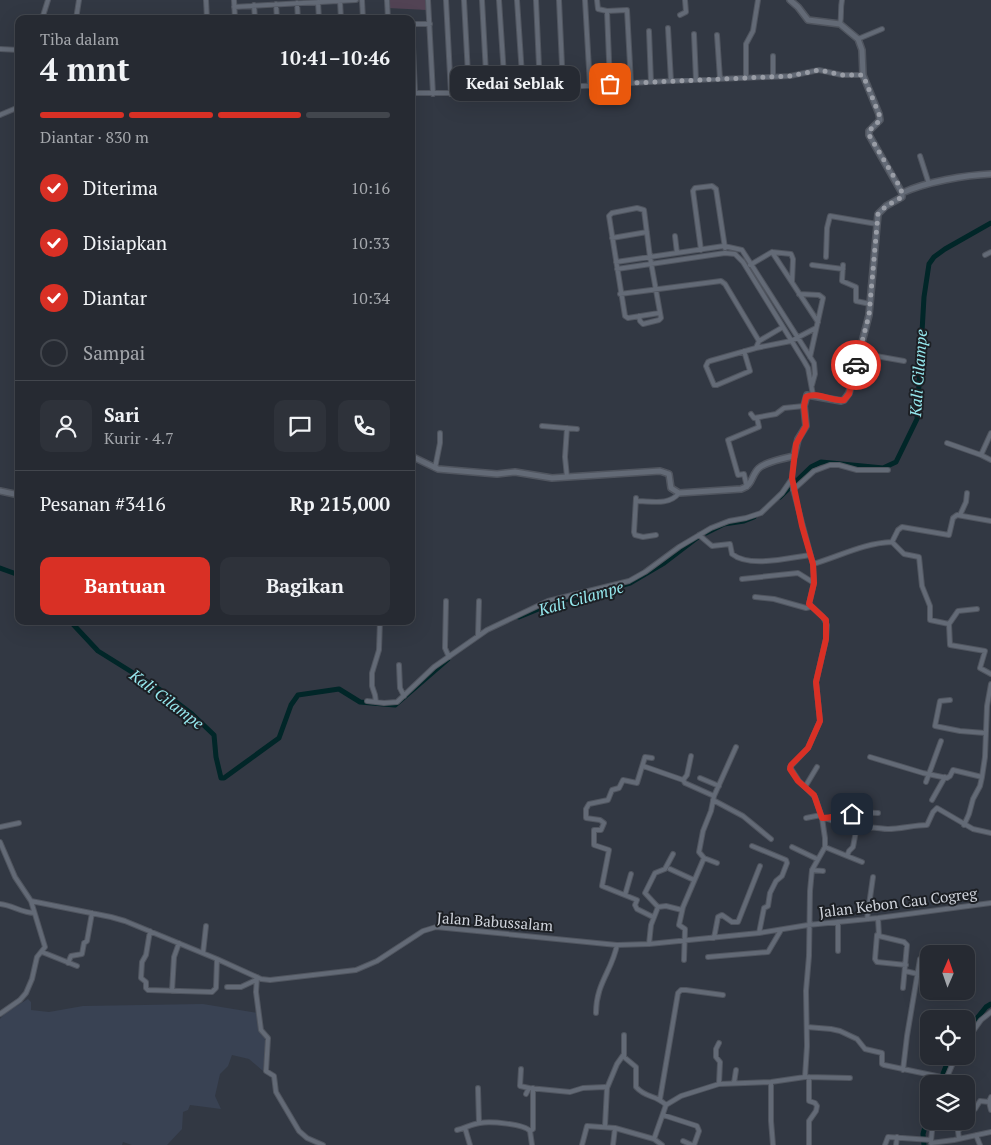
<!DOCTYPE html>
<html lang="id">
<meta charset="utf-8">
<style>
body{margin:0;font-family:"PT Serif",serif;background:#2e323a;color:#f1f3f6;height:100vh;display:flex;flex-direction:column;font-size:19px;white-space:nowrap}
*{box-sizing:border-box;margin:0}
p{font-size:16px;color:#a4a7ac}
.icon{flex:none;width:28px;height:28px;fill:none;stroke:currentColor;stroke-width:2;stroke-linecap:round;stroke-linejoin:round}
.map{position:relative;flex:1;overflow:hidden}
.panel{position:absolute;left:15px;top:15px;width:400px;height:610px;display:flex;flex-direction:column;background:#262a32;border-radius:10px;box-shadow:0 5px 20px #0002,0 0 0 1px #42464d}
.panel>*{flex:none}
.needle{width:32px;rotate:2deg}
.tools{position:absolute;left:920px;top:945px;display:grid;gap:10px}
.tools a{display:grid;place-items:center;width:55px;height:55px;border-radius:10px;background:#262a32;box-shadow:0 5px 20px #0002,0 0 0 1px #42464d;font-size:25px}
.pin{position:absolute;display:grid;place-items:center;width:42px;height:42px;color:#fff;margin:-21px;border-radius:10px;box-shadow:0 2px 8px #0006}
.courier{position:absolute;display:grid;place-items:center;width:50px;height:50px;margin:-25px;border:4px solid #d93025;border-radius:50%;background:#fff;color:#222;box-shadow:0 1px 6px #0007}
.bubble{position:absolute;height:35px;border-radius:10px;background:#262a32;box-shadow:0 5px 20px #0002,0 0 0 1px #42464d;font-size:16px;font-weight:700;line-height:35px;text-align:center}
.summary em{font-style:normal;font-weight:700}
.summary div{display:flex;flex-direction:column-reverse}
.summary{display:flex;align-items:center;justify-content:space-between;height:85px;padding:0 25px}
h1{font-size:32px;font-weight:700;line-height:38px}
.bar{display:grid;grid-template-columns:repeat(4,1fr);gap:8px 5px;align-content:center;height:60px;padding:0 25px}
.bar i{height:6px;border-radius:4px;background:#42464d}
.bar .current{background:#d93025}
.bar p{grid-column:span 4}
.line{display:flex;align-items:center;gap:12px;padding:0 25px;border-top:1px solid #42464d}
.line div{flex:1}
.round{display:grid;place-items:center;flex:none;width:52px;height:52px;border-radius:10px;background:#2e323a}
ol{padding:0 25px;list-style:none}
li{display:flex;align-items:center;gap:15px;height:55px}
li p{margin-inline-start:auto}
li .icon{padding:5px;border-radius:50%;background:#d93025;color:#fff;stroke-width:4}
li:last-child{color:#a4a7ac}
li i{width:28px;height:28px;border:2px solid #42464d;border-radius:50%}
.cta{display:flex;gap:10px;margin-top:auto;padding:10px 25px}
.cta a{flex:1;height:58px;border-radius:10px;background:#d93025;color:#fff;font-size:20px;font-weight:700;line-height:58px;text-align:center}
.cta a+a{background:#2e323a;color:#f1f3f6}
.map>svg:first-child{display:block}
.built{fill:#394253}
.green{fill:#524354}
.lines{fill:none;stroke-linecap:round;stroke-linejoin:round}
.canal{stroke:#012628;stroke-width:5}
.minor-casing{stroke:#50555f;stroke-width:6}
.tertiary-casing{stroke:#50555f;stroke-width:8}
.minor{stroke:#636a76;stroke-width:4}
.tertiary{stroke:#636a76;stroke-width:5}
.done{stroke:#999da6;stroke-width:5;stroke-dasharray:0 9}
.route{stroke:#d93025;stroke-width:6}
.labels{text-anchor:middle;stroke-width:4;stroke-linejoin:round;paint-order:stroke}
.street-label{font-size:15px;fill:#d0d4dc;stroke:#1c1f24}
.water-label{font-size:16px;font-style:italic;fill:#96e9ef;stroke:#1c1f24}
</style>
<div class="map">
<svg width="991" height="1145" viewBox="0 0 991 1145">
<rect width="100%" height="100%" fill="#323843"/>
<path class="built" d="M28,999L31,1002V1010L49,1012L83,1006L203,1004L258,1013V1025L261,1032L266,1038L263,1071L249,1059L232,1055L228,1066L220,1074L215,1096L221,1109L190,1105L188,1110L183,1112L182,1129L167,1145H132L123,1142L122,1145H0V1019L5,1013Z"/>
<path class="green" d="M388,0H427V10L388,8Z"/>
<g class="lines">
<path class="canal" d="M780,497L811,467L821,462L883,468L896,462L917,419L924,297L929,264L934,257L945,249L991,223
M706,533L724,524L744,521L754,517
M0,568L19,575
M519,617L558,601L585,596L630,583L664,563L698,537
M70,621L98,651L159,689L192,714L214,735L216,757L221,778H224L279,738L291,705L298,695L339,689L360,702L395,705L448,659
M966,1032L986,1007L991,1004
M939,1084L950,1056
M924,1145L923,1134L929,1112"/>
<defs>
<path id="minor" d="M206,0L207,19
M234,0L235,19
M362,0L363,19
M387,0L388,19
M428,0L433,94
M446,0L451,94
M464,0L469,93
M482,0L487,92
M499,0L505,91
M517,0L523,90
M536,0L540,88
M559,0L563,87
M585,0L590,86
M597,0L598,9L607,11
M340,1L341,19
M318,2L319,19
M297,3L298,19
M276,4L277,19
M254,5L255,19
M234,7L356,0
M680,15L686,12L685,0
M42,19L48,0
M76,19L79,0
M411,24H430
M412,24L415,93
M840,24C842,15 840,9 842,0
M668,28L671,81
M649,31L651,82
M694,34L696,80
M717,35L720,79
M858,39L882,29
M0,49L19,50
M773,56V77
M746,78V44L753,31L758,0
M610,84L607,11L627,10L631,83
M411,93H469L649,82L790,76L819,70L842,75H863
M0,115L19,107
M920,156L929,184
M675,236L677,253
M612,238L647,232
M701,250L693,191L695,188L712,186L716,189L725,248
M772,252L818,322
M985,255L991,252
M826,257L827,228L830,216L877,224
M616,262L724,246L742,250L814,363L815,374L812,385
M750,265L772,252L791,254L793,259L792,282
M812,265L843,269
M843,265L842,281L856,287V301L870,304
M617,269L725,253L735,254L743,262L804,361L808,368L813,395
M620,294L721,281L725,284L759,341L756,348
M799,294L819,295L823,298L810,357
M639,316L640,321L643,324L659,320L661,318L650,257L644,210L637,208L612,213L609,216L625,316L628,318L659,313
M759,341L783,327
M744,351L750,371L717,385H714L706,366L708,362L710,361L756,348L791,341L816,328
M859,353L904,361
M751,414L754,418L776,414L784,408L804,406
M542,426L577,429
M567,428L565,457L567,477
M991,433L981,455L991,460
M947,443L981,455
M435,468L440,443V433
M747,487L744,474L738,475L728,440L759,427L757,418
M793,490L814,471L830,465H839L857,470H888
M636,498L634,532L635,535L643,537L656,535
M636,501C651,501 669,506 679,493
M960,515L966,502L967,493
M699,535L712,546L730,544L732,554C749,568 789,558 810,555
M892,542L898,530L902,527L949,535L953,518L957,515L991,521
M813,564C840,556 864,543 892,542L904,554L919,557L922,586L930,606V620L949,624L950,645L985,651L980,668L991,674
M742,579L798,573L814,583
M755,597L774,599L806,608L810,607L809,604
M446,601L445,648L449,657
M949,624L958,611L977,609
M478,636L479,601
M399,665L400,688L404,696
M950,700L940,701L935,726L960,731L985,733
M367,701L384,703L397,702L434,667L487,630L548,601L629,581L645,572L679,547L711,528L729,521L746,518L761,513L782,493L791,480
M376,702L375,695L372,686V673L379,650L380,621
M870,757L923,773L947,778L950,776L953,770L982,777
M652,758L645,757L637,783L623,780L619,788L612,790L608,800L589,804L586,809V818L600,820L604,823L601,830H594V845L609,850L602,886L637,900L635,905L637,909L653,917
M643,766L683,780L687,775L691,756
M700,778L719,786
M683,780L685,783L714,796
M926,782L941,741
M805,787L817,767
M713,800L743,816L771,839
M932,800L945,777
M806,818L821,815
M822,818C835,818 841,829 854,831C858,832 860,829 865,828C872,826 881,829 888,829C901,829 914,825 927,825L933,812L937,808L973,829L991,833
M831,818C843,812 864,812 878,813
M964,825L969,814L973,799L980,786L982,777L985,757L987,706L991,684
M0,827L19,823
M0,842L15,877L31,901L111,917L125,921L217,959L261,979L270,980L356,970L377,961L423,931L436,927L617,945L649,944L759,933L808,925L878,918L991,903
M752,846L786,860L787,863L782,876L776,881L770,893L768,906L764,908L759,933
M792,847L817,859
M825,847L847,856L849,851L853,847L856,831
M847,856L862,862
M704,858L717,863
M670,869L694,880
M812,870L823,871
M625,895L631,874
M0,904C12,905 22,913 34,913
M658,907L645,893L655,873L665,869L673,854
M878,918L879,936L904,942L907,945L903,988
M867,919L873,877
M838,922V951
M150,931L146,955L142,962L141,978L146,982V988L148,990L212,992L216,988L217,959
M877,935L875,959L877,962L906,965
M714,938L718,917L722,915L732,922H738L760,866
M649,944L651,925L658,907L666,906L682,910
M42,952L77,966
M203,953L206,926
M708,957L768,952L781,930
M684,960L685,929L679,925L683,907L704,858L699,852L703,831L711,811L714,796L736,747
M68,963L71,956L82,954L84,943L87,941L92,913
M905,971L918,974
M257,977L256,992L261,1030L268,1038L266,1071L274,1076L276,1092L299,1131L307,1138L323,1145
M227,987H241L256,980
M172,991L174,957L179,943
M596,1013C596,983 612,971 617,945
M0,1014L20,1000L26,993L32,979L37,957L45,947L31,901
M807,1027L831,1029L840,1031L857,1039L865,1049L882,1053V1064L884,1065L946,1078
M624,1035V1057L636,1067V1087C647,1099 655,1094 666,1105
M966,1041L981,1020L991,1012
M521,1069L520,1086L529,1088
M903,1070L907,1036L920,959
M807,1077L850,1078
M809,1077V1101L815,1103L817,1106L816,1111L809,1121V1145
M771,1082V1121L773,1145
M734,1083L736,1070
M719,1084L720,1062L716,1057V1049L719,1043
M944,1084L956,1056
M478,1088L479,1123
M607,1088L617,1064L624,1054
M526,1094L529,1088L570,1092L583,1088L605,1087L607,1088L605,1126
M660,1099L678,993L681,990H686L723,995
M989,1102L991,1110
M966,1110L975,1109L980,1101L989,1102L991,1097
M663,1115L697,1126L699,1131L694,1145
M465,1128L470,1145
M457,1130C465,1128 472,1124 480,1123C490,1121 524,1124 530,1131L532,1145
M530,1131L533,1129V1088
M976,1135L980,1145
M959,1139L958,1131L963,1126V1121
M683,1141L692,1145
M931,1141L933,1121
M931,1143L954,1140L991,1132
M582,1145L587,1126L615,1128L654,1139
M613,1145L615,1128
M662,1145L654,1139L666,1105L681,1096L719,1084L771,1082L805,1077L807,1046L806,991L809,956L810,891L812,870L825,847V838L822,818L815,797L799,781L790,767L808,748L820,721L816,682L826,639L827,625L823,617L809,604L814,583L813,564L793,489L792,478L794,456
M885,1145L888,1137L931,1140
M896,1145L897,1137"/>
<path id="tertiary" d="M902,193C925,182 966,175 991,174
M411,456L438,469L497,474L515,472L552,478L660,471L669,474L671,488L679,493L741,489C753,486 751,475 759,468C765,462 785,458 794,456L798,439L806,426L804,406L807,395L841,401L844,400L849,393L869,315L878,214L886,206L902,197V193L869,135V131L880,120L879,114L863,75L862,50L858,39L840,24L808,20L798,7L790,0
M0,491L19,495"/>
</defs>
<use href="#minor" class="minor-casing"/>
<use href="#tertiary" class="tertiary-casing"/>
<use href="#minor" class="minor"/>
<use href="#tertiary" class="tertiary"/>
</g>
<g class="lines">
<path class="done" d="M610,84L790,76L819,70L842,75H863L879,114L880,120L869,131V135L900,187L902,193V197L886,206L878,214L869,315L856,365"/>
<path class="route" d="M852,814C841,814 833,818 822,818L814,795L798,781L790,769L791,765L808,748L820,721L816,682L826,639V620L809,604L814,583L813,564L802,526L792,478L796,444L806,426L804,406L806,397C817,391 832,402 844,400L849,394L856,365"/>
</g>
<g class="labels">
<g class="street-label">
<text transform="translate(898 903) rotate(-7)" y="5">Jalan Kebon Cau Cogreg</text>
<text transform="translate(495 922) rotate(4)" y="5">Jalan Babussalam</text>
</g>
<g class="water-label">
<text transform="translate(918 373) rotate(-86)" y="6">Kali Cilampe</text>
<text transform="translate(581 598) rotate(-16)" y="6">Kali Cilampe</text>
<text transform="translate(167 699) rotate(37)" y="6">Kali Cilampe</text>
</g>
</g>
</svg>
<div class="tools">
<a><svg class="needle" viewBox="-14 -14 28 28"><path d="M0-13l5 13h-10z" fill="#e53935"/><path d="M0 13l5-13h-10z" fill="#a4a7ac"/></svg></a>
<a><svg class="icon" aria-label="locate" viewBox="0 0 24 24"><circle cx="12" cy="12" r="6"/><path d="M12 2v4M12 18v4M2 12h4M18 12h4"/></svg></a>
<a><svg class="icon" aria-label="layers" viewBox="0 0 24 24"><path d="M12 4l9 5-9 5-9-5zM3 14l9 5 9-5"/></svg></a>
</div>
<div class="pin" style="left:610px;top:84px;background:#ea580c"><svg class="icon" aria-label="bag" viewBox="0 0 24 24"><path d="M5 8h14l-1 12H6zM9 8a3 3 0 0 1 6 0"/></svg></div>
<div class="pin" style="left:852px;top:814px;background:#1f2937"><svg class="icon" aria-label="home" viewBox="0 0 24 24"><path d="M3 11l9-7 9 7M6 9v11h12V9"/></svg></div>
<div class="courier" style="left:856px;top:365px"><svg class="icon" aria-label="car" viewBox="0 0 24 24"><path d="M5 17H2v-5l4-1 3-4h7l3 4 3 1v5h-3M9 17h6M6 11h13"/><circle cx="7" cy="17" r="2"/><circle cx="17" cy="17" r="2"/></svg></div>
<div class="bubble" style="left:450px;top:66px;width:130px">Kedai Seblak</div>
<section class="panel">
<div class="summary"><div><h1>4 mnt</h1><p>Tiba dalam</p></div><em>10:41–10:46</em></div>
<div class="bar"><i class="current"></i><i class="current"></i><i class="current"></i><i></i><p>Diantar · 830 m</p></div>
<ol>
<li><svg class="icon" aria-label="check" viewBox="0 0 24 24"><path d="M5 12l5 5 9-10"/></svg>Diterima<p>10:16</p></li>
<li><svg class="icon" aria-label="check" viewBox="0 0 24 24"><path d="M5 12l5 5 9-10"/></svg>Disiapkan<p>10:33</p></li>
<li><svg class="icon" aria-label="check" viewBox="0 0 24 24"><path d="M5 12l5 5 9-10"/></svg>Diantar<p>10:34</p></li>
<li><i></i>Sampai</li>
</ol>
<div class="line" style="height:90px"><a class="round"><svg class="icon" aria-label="person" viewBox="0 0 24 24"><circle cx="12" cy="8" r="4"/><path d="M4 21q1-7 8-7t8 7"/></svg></a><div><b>Sari</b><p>Kurir · 4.7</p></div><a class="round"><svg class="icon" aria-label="chat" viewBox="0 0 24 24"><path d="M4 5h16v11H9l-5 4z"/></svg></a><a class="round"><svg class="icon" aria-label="phone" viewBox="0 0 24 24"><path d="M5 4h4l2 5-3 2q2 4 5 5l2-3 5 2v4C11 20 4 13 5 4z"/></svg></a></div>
<div class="line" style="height:65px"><div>Pesanan #3416</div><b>Rp 215,000</b></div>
<div class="cta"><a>Bantuan</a><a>Bagikan</a></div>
</section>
</div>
